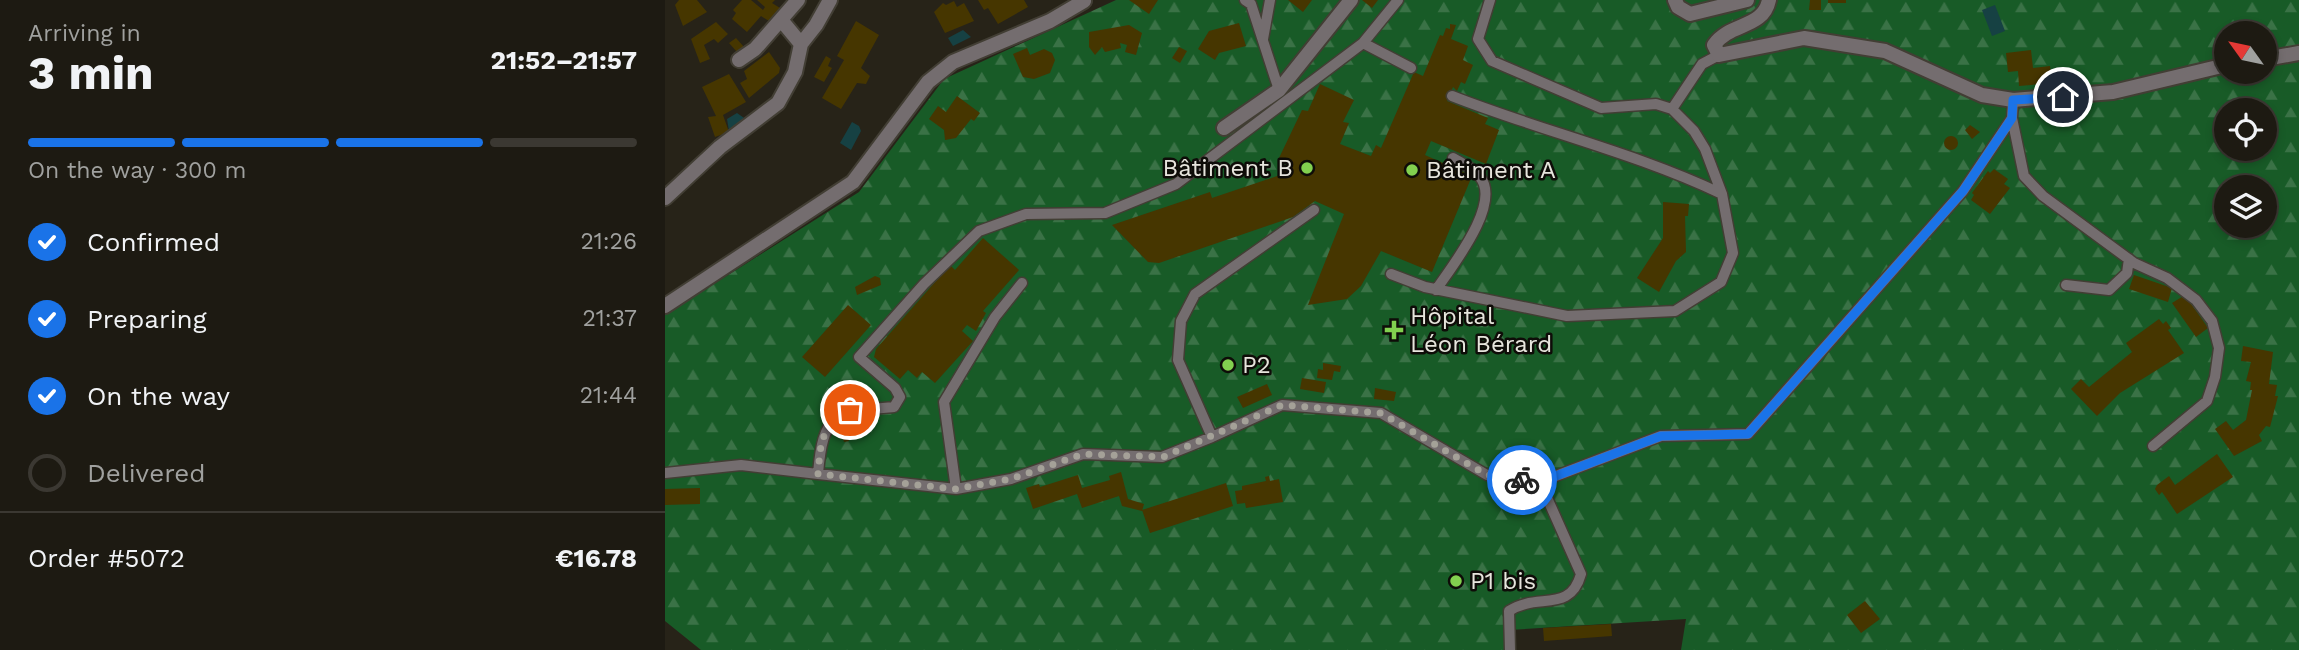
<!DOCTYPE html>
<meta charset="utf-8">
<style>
body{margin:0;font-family:"Work Sans",sans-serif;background:#25231b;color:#f1f3f6;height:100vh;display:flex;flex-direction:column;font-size:26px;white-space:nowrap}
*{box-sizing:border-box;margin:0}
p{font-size:23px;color:#a0a19f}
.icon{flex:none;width:38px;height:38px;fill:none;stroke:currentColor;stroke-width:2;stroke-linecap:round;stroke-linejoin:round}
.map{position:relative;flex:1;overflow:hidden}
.sheet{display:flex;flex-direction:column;background:#1d1a12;width:665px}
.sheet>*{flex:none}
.needle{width:46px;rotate:303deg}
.fabs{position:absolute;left:1549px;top:21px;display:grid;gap:14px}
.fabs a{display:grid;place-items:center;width:63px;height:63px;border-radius:50%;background:#1d1a12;box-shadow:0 4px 10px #0003,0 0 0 2px #3b3832;font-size:35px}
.pin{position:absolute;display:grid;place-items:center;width:60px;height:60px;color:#fff;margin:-30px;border:4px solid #fff;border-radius:50%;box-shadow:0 2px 7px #0007}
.courier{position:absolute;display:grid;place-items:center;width:70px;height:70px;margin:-35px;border:5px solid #1a73e8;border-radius:50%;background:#fff;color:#222;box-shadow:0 2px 9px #0007}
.head em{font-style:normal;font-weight:700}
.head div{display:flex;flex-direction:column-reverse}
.head{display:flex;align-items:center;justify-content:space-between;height:119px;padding:0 28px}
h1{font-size:46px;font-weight:700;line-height:52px}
.bar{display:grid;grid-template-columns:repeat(4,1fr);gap:10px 7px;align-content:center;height:84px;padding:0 28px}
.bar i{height:9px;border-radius:5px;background:#3b3832}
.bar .on{background:#1a73e8}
.bar p{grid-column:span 4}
.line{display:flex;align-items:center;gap:18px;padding:0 28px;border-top:2px solid #3b3832}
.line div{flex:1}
ol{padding:0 28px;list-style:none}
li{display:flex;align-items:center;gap:21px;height:77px}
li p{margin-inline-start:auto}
li .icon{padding:7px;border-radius:50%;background:#1a73e8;color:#fff;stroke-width:4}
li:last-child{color:#a0a19f}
li i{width:38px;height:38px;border:4px solid #3b3832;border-radius:50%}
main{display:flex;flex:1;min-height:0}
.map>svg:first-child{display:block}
.forest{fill:url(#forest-firs);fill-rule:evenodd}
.water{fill:#164143}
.building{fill:#463600}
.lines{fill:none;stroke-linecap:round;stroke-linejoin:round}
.service-casing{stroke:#423e34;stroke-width:13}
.minor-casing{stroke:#423e34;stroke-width:18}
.service{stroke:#746d6f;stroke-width:10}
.minor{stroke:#746d6f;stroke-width:14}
.done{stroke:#a4a198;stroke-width:7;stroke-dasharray:0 12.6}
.route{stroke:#1a73e8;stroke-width:9}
.poi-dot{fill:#82d04f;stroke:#0e0c08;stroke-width:2.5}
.labels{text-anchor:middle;stroke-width:5;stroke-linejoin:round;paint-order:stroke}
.poi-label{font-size:24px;fill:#e7e5dd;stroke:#0e0c08;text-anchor:start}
</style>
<main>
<section class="sheet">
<div class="head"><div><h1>3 min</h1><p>Arriving in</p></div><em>21:52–21:57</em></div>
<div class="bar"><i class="on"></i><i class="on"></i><i class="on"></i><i></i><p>On the way · 300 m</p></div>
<ol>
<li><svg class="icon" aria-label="check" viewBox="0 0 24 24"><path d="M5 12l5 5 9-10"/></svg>Confirmed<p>21:26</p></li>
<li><svg class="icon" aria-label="check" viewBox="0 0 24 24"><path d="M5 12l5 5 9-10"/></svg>Preparing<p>21:37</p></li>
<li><svg class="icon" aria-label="check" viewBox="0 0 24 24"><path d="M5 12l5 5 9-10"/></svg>On the way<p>21:44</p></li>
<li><i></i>Delivered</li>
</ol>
<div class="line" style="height:91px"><div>Order #5072</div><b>€16.78</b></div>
</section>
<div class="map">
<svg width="1634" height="650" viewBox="0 0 1634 650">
<defs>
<pattern id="forest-firs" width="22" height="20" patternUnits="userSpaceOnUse" patternTransform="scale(1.75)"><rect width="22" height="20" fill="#185b27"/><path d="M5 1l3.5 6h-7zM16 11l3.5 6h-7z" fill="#3a7246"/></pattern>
</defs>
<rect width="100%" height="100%" fill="#272318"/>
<path class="forest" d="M451,0H1634V650H1016L1021,619L844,630L843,650H36L0,621V315L194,192L279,79ZM1561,33H1600V72H1561ZM1561,110H1600V149H1561ZM1561,187H1600V226H1561Z"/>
<path class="water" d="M1330,5L1340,31L1327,36L1317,10Z
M298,30L306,37L288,46L283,38Z
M72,113L82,120L64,131L62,119Z
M187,122L194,126L196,131L186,150L175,143Z"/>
<path class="building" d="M14,0H32L42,12L18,26L10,5Z
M77,0H86L98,10L100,7L92,0H110L107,3L115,8L104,21L96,16L82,32L67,19L71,13L68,10Z
M313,0H359L363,7L333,24L323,8L319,10Z
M464,0H493L484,14Z
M623,0H647L638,12Z
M697,0H713L707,8Z
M1145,0H1156V10H1144Z
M1163,0H1181V3H1163Z
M289,1L292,7L299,3L309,21L280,33L269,12L278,3L281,5Z
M191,21L214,35L196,68L205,76L201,84L192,83L176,109L157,98L179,60L172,56Z
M51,22L63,34L53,43L49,39L39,45L45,59L35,63L26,39Z
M574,23L581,46L554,53L550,60L533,49L544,31Z
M785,24L791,25L786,39L803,46L798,60L808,65L800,84L796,82L792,91L788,87L782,101L823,118L820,124L834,130L821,164L766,141L760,155L807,176L767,272L716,251L696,286L682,299L643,305L679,214L650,201L628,217L494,263L483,262L447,225L545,192L547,198L615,175L623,161L614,158L637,110L643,111L655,84L689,100L678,122L684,123L675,144L706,156L711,145L716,148L749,72L758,76L775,35L778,36L781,28L785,29Z
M464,25L477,33L471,55L460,52L462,45L455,43L456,48L440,52L437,47L430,55L424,47V32Z
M71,38L79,47L72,52L64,43Z
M514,47L522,51L515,63L507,58Z
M362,48L365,55L379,49L387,53L390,60L385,73L369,79L358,77L348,54Z
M1366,50L1368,68L1385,66L1387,83L1354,86L1353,71L1343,72L1341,53Z
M104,52L115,68L114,73L84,98L75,83L82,79L79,71Z
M161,56L166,59L163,66L167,68L159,82L149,77Z
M64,74L81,102L58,115L64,132L50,137L43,117L51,116L37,87Z
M292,96L315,113L309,121L306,119L291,138L280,140L279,130L264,119L273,106L281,112Z
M1305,125L1315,132L1307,139L1300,130Z
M1279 143a7 7 0 1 1 14 0a7 7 0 1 1-14 0Z
M1329,169L1343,179L1339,184L1345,188L1325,214L1306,200L1309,195L1307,193L1323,171L1325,173Z
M998,202L1024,204L1023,216H1020L1021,252L1011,261L994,292L972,278L998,238Z
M318,238L354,270L318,311L321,313L311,331L302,325L297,331L308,341L270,383L257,372L252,378L243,370L235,379L209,357L211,349L279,272L286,266L290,270Z
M1469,275L1507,288L1503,302L1464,289Z
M210,276L215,278L216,285L192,295L190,287Z
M1520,295L1543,328L1531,337L1507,303Z
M183,305L206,325L160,377L137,357Z
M1494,319L1498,324L1501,321L1506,328L1503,330L1519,353L1455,393L1432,416L1406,389L1416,379L1424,387L1467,352L1461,343Z
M1578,346L1608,352L1604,384L1612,385L1610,396H1613L1605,427L1601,426L1594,435L1597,441L1569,456L1550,429L1561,421L1568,430L1581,420L1587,390H1585L1586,382L1581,381L1586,362L1576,361Z
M658,363L676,366L675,372L669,371L667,380L652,378L653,369L658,370Z
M637,378L661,382L659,393L635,389Z
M602,384L607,395L578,408L572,397Z
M710,388L731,392L729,401L709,399Z
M179,424L184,441L179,442L174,426Z
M1552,454L1568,477L1512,514L1497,492L1494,495L1490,489L1492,485L1504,476L1510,485Z
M456,472L463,499L479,504L477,511L457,506L454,496L417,508L412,494L368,509L361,488L374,484L375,487L413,475L417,488L445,480L444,476Z
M604,476L605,481L614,479L618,502L581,508L580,503L572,504L570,491L577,490V486L601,481L600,477Z
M561,483L568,506L485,533L477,510Z
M35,488V504L0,505V489Z
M1200,601L1215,619L1196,633L1182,615Z
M946,624L947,636L879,641L878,628Z"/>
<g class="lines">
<defs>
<path id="service" d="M580,0L586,4L614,90
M598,39L605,0
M698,43L746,68
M787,96C876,131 971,153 1057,194
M1007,109L1037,64L1054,55
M1347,118L1359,176L1378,196L1469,263L1502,278L1531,300L1547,321L1554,348L1550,377L1542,401L1488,446
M649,210L530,294L516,321L513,360L547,437L617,405L716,413L822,475L875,482L996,436L1083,434L1298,191L1347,118L1348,100
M726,274L760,287L902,316L1010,311L1056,282L1068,253L1057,194L1040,149L1029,131L1007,109L991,104L936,108L827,61L813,39L825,0
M1401,285L1444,290L1462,273L1464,259
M771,290C787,266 837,204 815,177C810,169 796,163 788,158
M547,437L497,457L418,454L346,479L291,489L153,474C158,411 171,412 229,407L235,397L230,388L194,357L259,284L314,231L361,214L440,213L511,184L698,43L733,0
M0,473L76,465L153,474
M291,489L279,402L330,317L357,283
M845,650L844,611C872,592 905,614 916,574L875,482"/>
<path id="minor" d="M1010,0L1013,7L1025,14L1082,0
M1104,0C1098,29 1065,22 1049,45L1054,55L1139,38L1220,51L1317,95L1348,100L1448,92L1561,65
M117,21L136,44
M1600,59L1634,53
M74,60L90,49L133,0
M559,128L614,90L686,0
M0,198L55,147L113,103L130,72L136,44L151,25L165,0
M0,306L188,182L263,82L288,62L385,21L419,1"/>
</defs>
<use href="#service" class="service-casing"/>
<use href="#minor" class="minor-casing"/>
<use href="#service" class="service"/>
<use href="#minor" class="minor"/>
</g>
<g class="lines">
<path class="done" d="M185,410C155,429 156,440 153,474L290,489L346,479L418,454L498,457L617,405L716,413L822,475L857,480"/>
<path class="route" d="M857,480L875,482L996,436L1083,434L1298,191L1347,118L1348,100L1398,97"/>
</g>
<g class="poi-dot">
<circle cx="642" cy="168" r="7"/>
<circle cx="747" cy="170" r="7"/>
<path d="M725.5 319.5h7v7h7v7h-7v7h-7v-7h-7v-7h7z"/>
<circle cx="563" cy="365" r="7"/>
<circle cx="791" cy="581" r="7"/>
</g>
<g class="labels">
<g class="poi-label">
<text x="628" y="176" text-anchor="end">Bâtiment B</text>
<text x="761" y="178">Bâtiment A</text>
<text x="745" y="324">Hôpital<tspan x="745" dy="28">Léon Bérard</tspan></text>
<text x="577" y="373">P2</text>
<text x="805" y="589">P1 bis</text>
</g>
</g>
</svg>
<div class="fabs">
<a><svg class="needle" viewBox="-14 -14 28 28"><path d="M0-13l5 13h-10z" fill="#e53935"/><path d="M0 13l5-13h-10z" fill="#a0a19f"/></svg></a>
<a><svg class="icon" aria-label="locate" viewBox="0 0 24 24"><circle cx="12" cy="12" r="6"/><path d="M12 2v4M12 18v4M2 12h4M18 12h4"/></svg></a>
<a><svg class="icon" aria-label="layers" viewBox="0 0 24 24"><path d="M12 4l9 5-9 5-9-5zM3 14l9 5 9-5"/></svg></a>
</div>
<div class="pin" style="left:185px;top:410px;background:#ea580c"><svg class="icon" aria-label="bag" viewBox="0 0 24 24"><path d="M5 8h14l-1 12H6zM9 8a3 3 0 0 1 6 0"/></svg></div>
<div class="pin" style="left:1398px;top:97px;background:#1f2937"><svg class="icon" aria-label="home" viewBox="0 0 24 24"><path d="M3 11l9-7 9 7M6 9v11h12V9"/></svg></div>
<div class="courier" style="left:857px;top:480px"><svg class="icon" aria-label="bike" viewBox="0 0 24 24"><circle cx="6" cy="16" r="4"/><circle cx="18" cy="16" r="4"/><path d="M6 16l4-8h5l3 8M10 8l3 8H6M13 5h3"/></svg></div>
</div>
</main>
